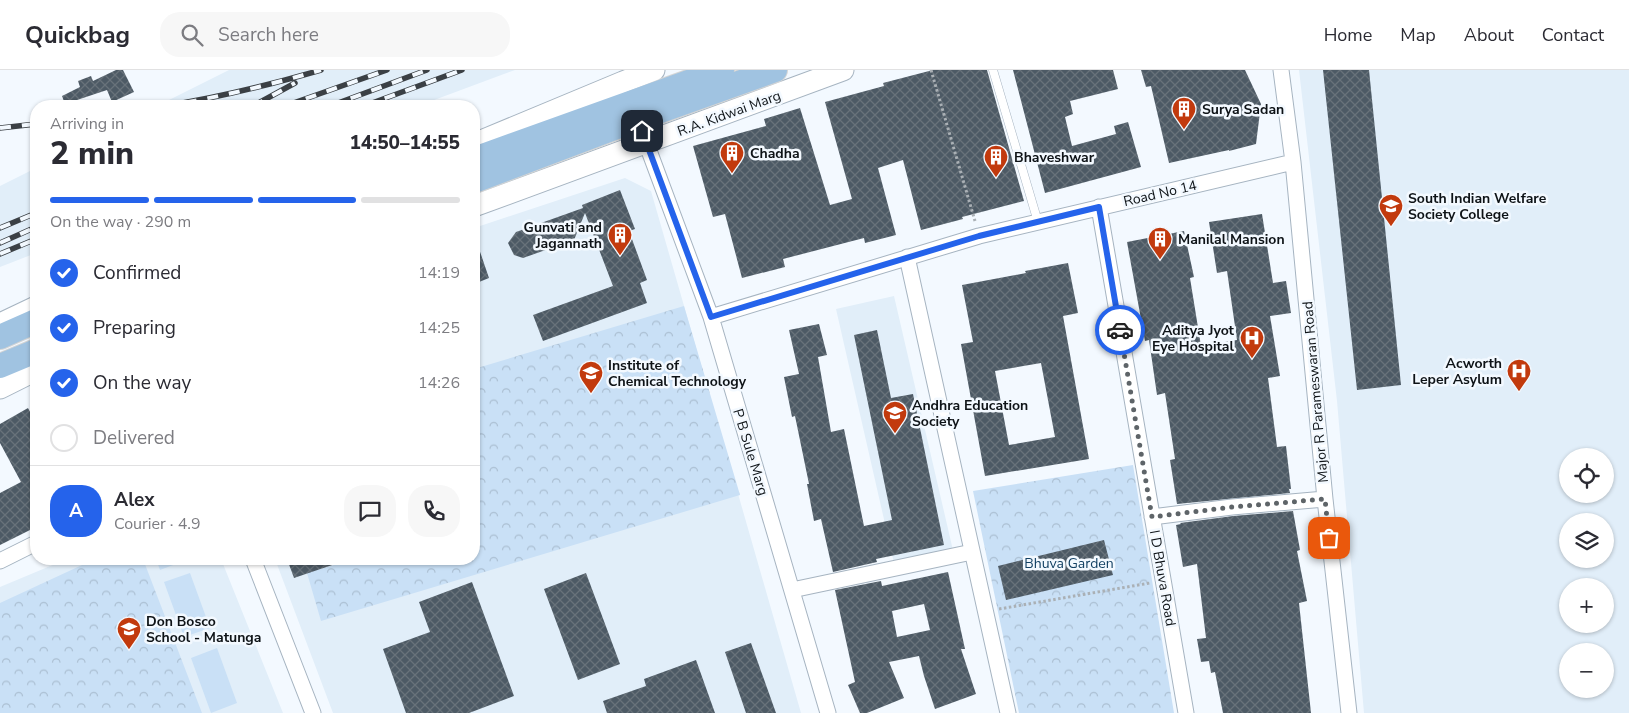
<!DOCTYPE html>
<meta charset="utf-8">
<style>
body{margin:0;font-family:"Nunito Sans",sans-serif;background:#f7f7f7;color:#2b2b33;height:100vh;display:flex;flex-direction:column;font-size:19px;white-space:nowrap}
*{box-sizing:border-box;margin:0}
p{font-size:16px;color:#7c7c81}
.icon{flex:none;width:28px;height:28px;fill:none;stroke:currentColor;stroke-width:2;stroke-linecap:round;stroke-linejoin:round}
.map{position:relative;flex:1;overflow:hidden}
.drawer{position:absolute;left:30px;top:30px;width:450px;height:465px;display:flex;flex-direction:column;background:#fff;border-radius:20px;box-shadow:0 1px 4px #0004}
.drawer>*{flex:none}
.controls{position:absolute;left:1559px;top:378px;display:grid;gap:10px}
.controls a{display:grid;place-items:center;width:55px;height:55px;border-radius:50%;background:#fff;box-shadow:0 1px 4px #0004;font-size:25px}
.pin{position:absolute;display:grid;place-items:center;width:42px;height:42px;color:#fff;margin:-21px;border-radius:10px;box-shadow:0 2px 8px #0006}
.courier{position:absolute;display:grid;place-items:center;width:50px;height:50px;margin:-25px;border:4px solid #2563eb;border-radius:50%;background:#fff;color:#222;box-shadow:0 1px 6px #0007}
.overview em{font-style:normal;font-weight:800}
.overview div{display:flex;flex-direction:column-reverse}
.overview{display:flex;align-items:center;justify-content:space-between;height:85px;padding:0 20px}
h1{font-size:32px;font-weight:800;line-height:38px}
.bar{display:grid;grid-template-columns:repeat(4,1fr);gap:8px 5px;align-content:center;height:60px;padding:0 20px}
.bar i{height:6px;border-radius:4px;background:#e1e1e2}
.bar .on{background:#2563eb}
.bar p{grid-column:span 4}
.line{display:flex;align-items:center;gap:12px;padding:0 20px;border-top:1px solid #e1e1e2}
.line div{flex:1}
.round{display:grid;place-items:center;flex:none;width:52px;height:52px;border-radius:20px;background:#f7f7f7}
ol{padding:0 20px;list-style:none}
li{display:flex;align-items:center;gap:15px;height:55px}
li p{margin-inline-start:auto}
li .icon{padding:5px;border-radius:50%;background:#2563eb;color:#fff;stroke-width:4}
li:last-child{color:#7c7c81}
li i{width:28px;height:28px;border:2px solid #e1e1e2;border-radius:50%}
header{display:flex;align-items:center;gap:30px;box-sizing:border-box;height:70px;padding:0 25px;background:#fff;border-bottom:1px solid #e1e1e2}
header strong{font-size:24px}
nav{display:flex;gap:28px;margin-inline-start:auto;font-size:18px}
.search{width:350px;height:45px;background:#f7f7f7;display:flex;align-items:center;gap:12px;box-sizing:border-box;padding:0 18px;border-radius:20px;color:#7c7c81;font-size:19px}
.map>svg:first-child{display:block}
.built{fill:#e1eef9;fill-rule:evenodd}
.park{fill:url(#park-crowns)}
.garden{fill:#c9e0f6}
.building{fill:url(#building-cross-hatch);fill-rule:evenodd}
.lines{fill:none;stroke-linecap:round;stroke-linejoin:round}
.lane-casing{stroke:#a6b4c1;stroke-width:9}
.street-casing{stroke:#a6b4c1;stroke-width:17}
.secondary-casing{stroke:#a6b4c1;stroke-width:23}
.primary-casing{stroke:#d4d5d5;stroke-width:26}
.path{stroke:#aab0b5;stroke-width:3;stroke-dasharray:2.5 2.5;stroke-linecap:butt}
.lane{stroke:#fff;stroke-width:8}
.street{stroke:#fff;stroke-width:15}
.secondary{stroke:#fff;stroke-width:21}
.primary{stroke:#a0c3e1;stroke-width:24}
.rail-casing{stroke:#3b4045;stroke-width:5.5}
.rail{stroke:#f3f9ff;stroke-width:4;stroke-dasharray:11;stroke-linecap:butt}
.done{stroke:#5e6468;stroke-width:5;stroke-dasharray:0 9}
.route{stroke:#2563eb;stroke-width:6}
.labels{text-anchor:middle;stroke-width:5;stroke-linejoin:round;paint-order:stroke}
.poi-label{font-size:14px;font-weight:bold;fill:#0e1317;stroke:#f3f9ff;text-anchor:start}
.street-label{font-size:14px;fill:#0e1317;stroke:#f3f9ff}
.park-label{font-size:14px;fill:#124063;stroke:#f3f9ff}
</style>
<header>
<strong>Quickbag</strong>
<div class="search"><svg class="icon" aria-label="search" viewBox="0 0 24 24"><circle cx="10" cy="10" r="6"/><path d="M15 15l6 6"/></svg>Search here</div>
<nav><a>Home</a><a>Map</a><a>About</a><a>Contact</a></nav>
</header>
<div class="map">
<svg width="1629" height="643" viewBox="0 0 1629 643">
<defs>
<pattern id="park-crowns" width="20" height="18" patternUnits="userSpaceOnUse" patternTransform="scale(1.25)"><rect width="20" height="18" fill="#c9e0f6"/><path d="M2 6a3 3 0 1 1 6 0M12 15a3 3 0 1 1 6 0" fill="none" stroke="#abbfd2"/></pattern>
<pattern id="building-cross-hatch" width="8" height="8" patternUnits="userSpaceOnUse" patternTransform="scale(1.25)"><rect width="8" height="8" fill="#4d5a65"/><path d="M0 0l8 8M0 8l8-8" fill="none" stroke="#68727a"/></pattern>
</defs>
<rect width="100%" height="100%" fill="#f3f9ff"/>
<path class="built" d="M229,0H515L418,36H157Z
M1299,0H1629V643H1364L1337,331ZM1568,386H1605V424H1568ZM1568,451H1605V489H1568ZM1568,516H1605V554H1568ZM1568,581H1605V619H1568Z
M36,98V183L0,197V116Z
M625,108L651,121L801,643H333L275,489H474V158Z
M894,226L955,489L896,502L836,239Z
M67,489H221L283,643H0V517Z"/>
<path class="park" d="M684,236L740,425L321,551L307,503L354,489H474V299Z
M1133,395L1174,643H1019L973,421Z
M95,489H143L202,643H0V533Z"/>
<path class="garden" d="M156,489H189L160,500Z
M190,503L210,558L184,567L164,512Z
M217,578L237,633L211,643L191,588Z"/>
<path class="building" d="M116,0H123L134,22L112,32L107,20L65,34L62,26L80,17L78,11L91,6L93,11Z
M933,0H987L1024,131L962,147L963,149L921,160L903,90L878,98L896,165L865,173L864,168L783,189L785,197L742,208L725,144L713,147L693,76L766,56L764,49L800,38L830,135L852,129L825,32L884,16L883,13Z
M1013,0H1113L1118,19L1070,31L1073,44L1065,47L1072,76L1116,64L1114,56L1128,52L1141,97L1045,123Z
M1141,0H1245L1261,34L1256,74L1229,81V80L1169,93L1151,16L1146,17Z
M1323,0H1369L1401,315L1357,320Z
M620,120L635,159L629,161L647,210L640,213L647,233L543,271L533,245L613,216L585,143L574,170L523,188L514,185L508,173L516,162L583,138L582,135Z
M1262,144L1273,213L1286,211L1291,243L1270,246L1280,306L1268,308L1277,377L1286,376L1291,419H1289L1290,423L1177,434L1170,390L1175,389L1165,323L1157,325L1149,270L1145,271L1127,172L1184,161L1194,207L1190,208L1201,276L1237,270L1227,201L1217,203L1209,152Z
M474,170H476L489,208L474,214Z
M1068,193L1078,243L1063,246L1089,389L985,406L961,274L973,272L962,215L1026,203L1025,201ZM1041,293L1055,367L1009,375L995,301Z
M819,254L827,285L818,287L831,362L844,359L864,456L892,450L854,265L877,260L891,328L913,324L944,475L876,489L877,492L833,502L821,449L814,451L807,414H809L795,346L792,347L784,307L799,304L789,260Z
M28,338L36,353V457L0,475V423L21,412L0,373V354Z
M1293,441L1300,480L1297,481L1307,531L1299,533L1311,643H1223L1215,602L1211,603L1209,591L1201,592L1197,569L1206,568L1197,494L1183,497L1176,455L1181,454L1180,453L1233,446Z
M1104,470L1113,505L1006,530L998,496Z
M287,489H344V491L294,508Z
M948,502L965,579H961L976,624L935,639L924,606L919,586L889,592L904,628L867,643H860L848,615L855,612L835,520L881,511L882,516ZM924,534L930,560L897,567L892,541Z
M586,503L620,594L578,610L544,519Z
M472,512L514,626L469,643H406L383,579L430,562L419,532Z
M751,573L776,643H746L725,582Z
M696,590L715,643H607L603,631L646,616L644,609Z"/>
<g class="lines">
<defs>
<path id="lane" d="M993,0L1038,152"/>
<path id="street" d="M1281,0L1293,92L1325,429L1349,643
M635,43L711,247L828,643
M1099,137L1186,643
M907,187L1008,643
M711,247L979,166L1293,92
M1152,447L1232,437L1325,429
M253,489L313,643
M0,491L36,473
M792,520L972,482"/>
<path id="secondary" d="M474,74L623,12L654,0
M474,136L843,0
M0,254L36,237
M0,318L36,300"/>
<path id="primary" d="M474,89L722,0
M474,111L638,49L775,0
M0,267L36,251
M0,296L36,281"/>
</defs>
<use href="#lane" class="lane-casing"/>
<use href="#street" class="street-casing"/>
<use href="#secondary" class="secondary-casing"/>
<use href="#primary" class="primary-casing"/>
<path class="path" d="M931,0L975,151
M999,539L1150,513"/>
<use href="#lane" class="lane"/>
<use href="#street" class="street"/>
<use href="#secondary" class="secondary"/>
<use href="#primary" class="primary"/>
<defs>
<path id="rail" d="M164,36C217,28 269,15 321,0
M253,36L295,13
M285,36L387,0
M330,36L427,0
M364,36L462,0
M0,58L36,54
M0,158L36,143
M0,173L36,157
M0,184L36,169"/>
</defs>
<use href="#rail" class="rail-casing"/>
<use href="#rail" class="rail"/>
</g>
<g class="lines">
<path class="done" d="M1120,260L1152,447L1232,437L1325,429L1329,468"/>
<path class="route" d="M642,61L711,247L979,166L1099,137L1120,260"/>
</g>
<defs>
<symbol id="building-pin" viewBox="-11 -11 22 30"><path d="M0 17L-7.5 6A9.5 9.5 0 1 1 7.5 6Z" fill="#c23a0d" stroke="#f3f9ff"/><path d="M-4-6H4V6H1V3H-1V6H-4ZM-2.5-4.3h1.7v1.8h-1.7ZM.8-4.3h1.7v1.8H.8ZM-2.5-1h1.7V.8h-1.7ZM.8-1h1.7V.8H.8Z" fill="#fff"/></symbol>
<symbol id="university-pin" viewBox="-11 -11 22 30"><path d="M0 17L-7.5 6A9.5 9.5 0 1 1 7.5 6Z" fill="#c23a0d" stroke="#f3f9ff"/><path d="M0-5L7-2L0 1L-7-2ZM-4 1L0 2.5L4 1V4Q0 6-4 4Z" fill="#fff"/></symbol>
<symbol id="hospital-pin" viewBox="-11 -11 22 30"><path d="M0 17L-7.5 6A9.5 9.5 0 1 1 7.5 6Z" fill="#c23a0d" stroke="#f3f9ff"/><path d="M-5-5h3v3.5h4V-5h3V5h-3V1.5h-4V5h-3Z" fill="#fff"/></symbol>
<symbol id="school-pin" viewBox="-11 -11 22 30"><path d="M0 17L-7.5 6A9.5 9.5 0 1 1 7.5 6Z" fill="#c23a0d" stroke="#f3f9ff"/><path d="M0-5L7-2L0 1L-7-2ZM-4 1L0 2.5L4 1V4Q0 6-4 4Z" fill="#fff"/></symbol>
</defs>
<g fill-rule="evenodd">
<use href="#building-pin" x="1170" y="25" width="28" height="38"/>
<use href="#building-pin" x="718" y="69" width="28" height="38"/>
<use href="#building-pin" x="982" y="73" width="28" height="38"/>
<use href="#university-pin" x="1377" y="122" width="28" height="38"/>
<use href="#building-pin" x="606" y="151" width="28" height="38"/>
<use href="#building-pin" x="1146" y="155" width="28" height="38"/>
<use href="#hospital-pin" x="1238" y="254" width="28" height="38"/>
<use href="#hospital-pin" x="1505" y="287" width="28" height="38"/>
<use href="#university-pin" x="577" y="289" width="28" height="38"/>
<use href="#university-pin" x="881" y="329" width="28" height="38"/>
<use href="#school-pin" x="115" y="545" width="28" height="38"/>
</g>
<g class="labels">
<g class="poi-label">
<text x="1202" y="44">Surya Sadan</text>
<text x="750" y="88">Chadha</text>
<text x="1014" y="92">Bhaveshwar</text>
<text x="1408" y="133">South Indian Welfare<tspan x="1408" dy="16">Society College</tspan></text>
<text x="602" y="162" text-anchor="end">Gunvati and<tspan x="602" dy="16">Jagannath</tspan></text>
<text x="1178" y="174">Manilal Mansion</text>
<text x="1234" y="265" text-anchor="end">Aditya Jyot<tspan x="1234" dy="16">Eye Hospital</tspan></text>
<text x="1502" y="298" text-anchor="end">Acworth<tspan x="1502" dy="16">Leper Asylum</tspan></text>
<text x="608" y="300">Institute of<tspan x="608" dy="16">Chemical Technology</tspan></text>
<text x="912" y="340">Andhra Education<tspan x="912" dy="16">Society</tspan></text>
<text x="146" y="556">Don Bosco<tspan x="146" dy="16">School - Matunga</tspan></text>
</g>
<g class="street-label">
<text transform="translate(729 43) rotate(-20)" y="5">R.A. Kidwai Marg</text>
<text transform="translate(1160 123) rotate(-13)" y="5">Road No 14</text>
<text transform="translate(1315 322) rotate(-95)" y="5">Major R Parameswaran Road</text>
<text transform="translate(751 382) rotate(73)" y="5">P B Sule Marg</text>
<text transform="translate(1163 508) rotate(80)" y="5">I D Bhuva Road</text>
</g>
<g class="park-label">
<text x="1069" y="498">Bhuva Garden</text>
</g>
</g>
</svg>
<div class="controls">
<a><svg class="icon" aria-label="locate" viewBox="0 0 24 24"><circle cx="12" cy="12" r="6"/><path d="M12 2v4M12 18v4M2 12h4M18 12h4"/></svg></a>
<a><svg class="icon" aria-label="layers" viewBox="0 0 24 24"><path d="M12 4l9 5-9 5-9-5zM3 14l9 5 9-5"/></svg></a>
<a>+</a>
<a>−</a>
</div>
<div class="pin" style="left:1329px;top:468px;background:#ea580c"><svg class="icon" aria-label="bag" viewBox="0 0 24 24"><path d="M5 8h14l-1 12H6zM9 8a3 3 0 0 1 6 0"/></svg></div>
<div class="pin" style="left:642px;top:61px;background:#1f2937"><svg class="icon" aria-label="home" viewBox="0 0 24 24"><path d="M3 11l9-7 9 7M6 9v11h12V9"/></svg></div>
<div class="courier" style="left:1120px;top:260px"><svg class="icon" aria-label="car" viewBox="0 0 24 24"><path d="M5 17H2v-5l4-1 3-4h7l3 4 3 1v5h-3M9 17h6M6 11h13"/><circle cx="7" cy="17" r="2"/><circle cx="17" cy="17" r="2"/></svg></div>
<section class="drawer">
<div class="overview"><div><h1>2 min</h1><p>Arriving in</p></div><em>14:50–14:55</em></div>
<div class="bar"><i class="on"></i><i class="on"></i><i class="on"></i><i></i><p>On the way · 290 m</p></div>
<ol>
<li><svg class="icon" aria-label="check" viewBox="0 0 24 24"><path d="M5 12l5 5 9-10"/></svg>Confirmed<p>14:19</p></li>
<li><svg class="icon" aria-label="check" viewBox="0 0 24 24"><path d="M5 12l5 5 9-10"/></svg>Preparing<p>14:25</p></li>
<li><svg class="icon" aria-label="check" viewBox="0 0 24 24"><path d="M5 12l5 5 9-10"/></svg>On the way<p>14:26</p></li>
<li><i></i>Delivered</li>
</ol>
<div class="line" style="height:90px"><b class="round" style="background:#2563eb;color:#fff">A</b><div><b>Alex</b><p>Courier · 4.9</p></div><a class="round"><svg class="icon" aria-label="chat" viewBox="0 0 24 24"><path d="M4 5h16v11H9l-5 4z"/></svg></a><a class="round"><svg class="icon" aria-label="phone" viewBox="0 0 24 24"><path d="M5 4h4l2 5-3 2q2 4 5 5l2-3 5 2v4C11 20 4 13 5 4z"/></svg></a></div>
</section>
</div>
